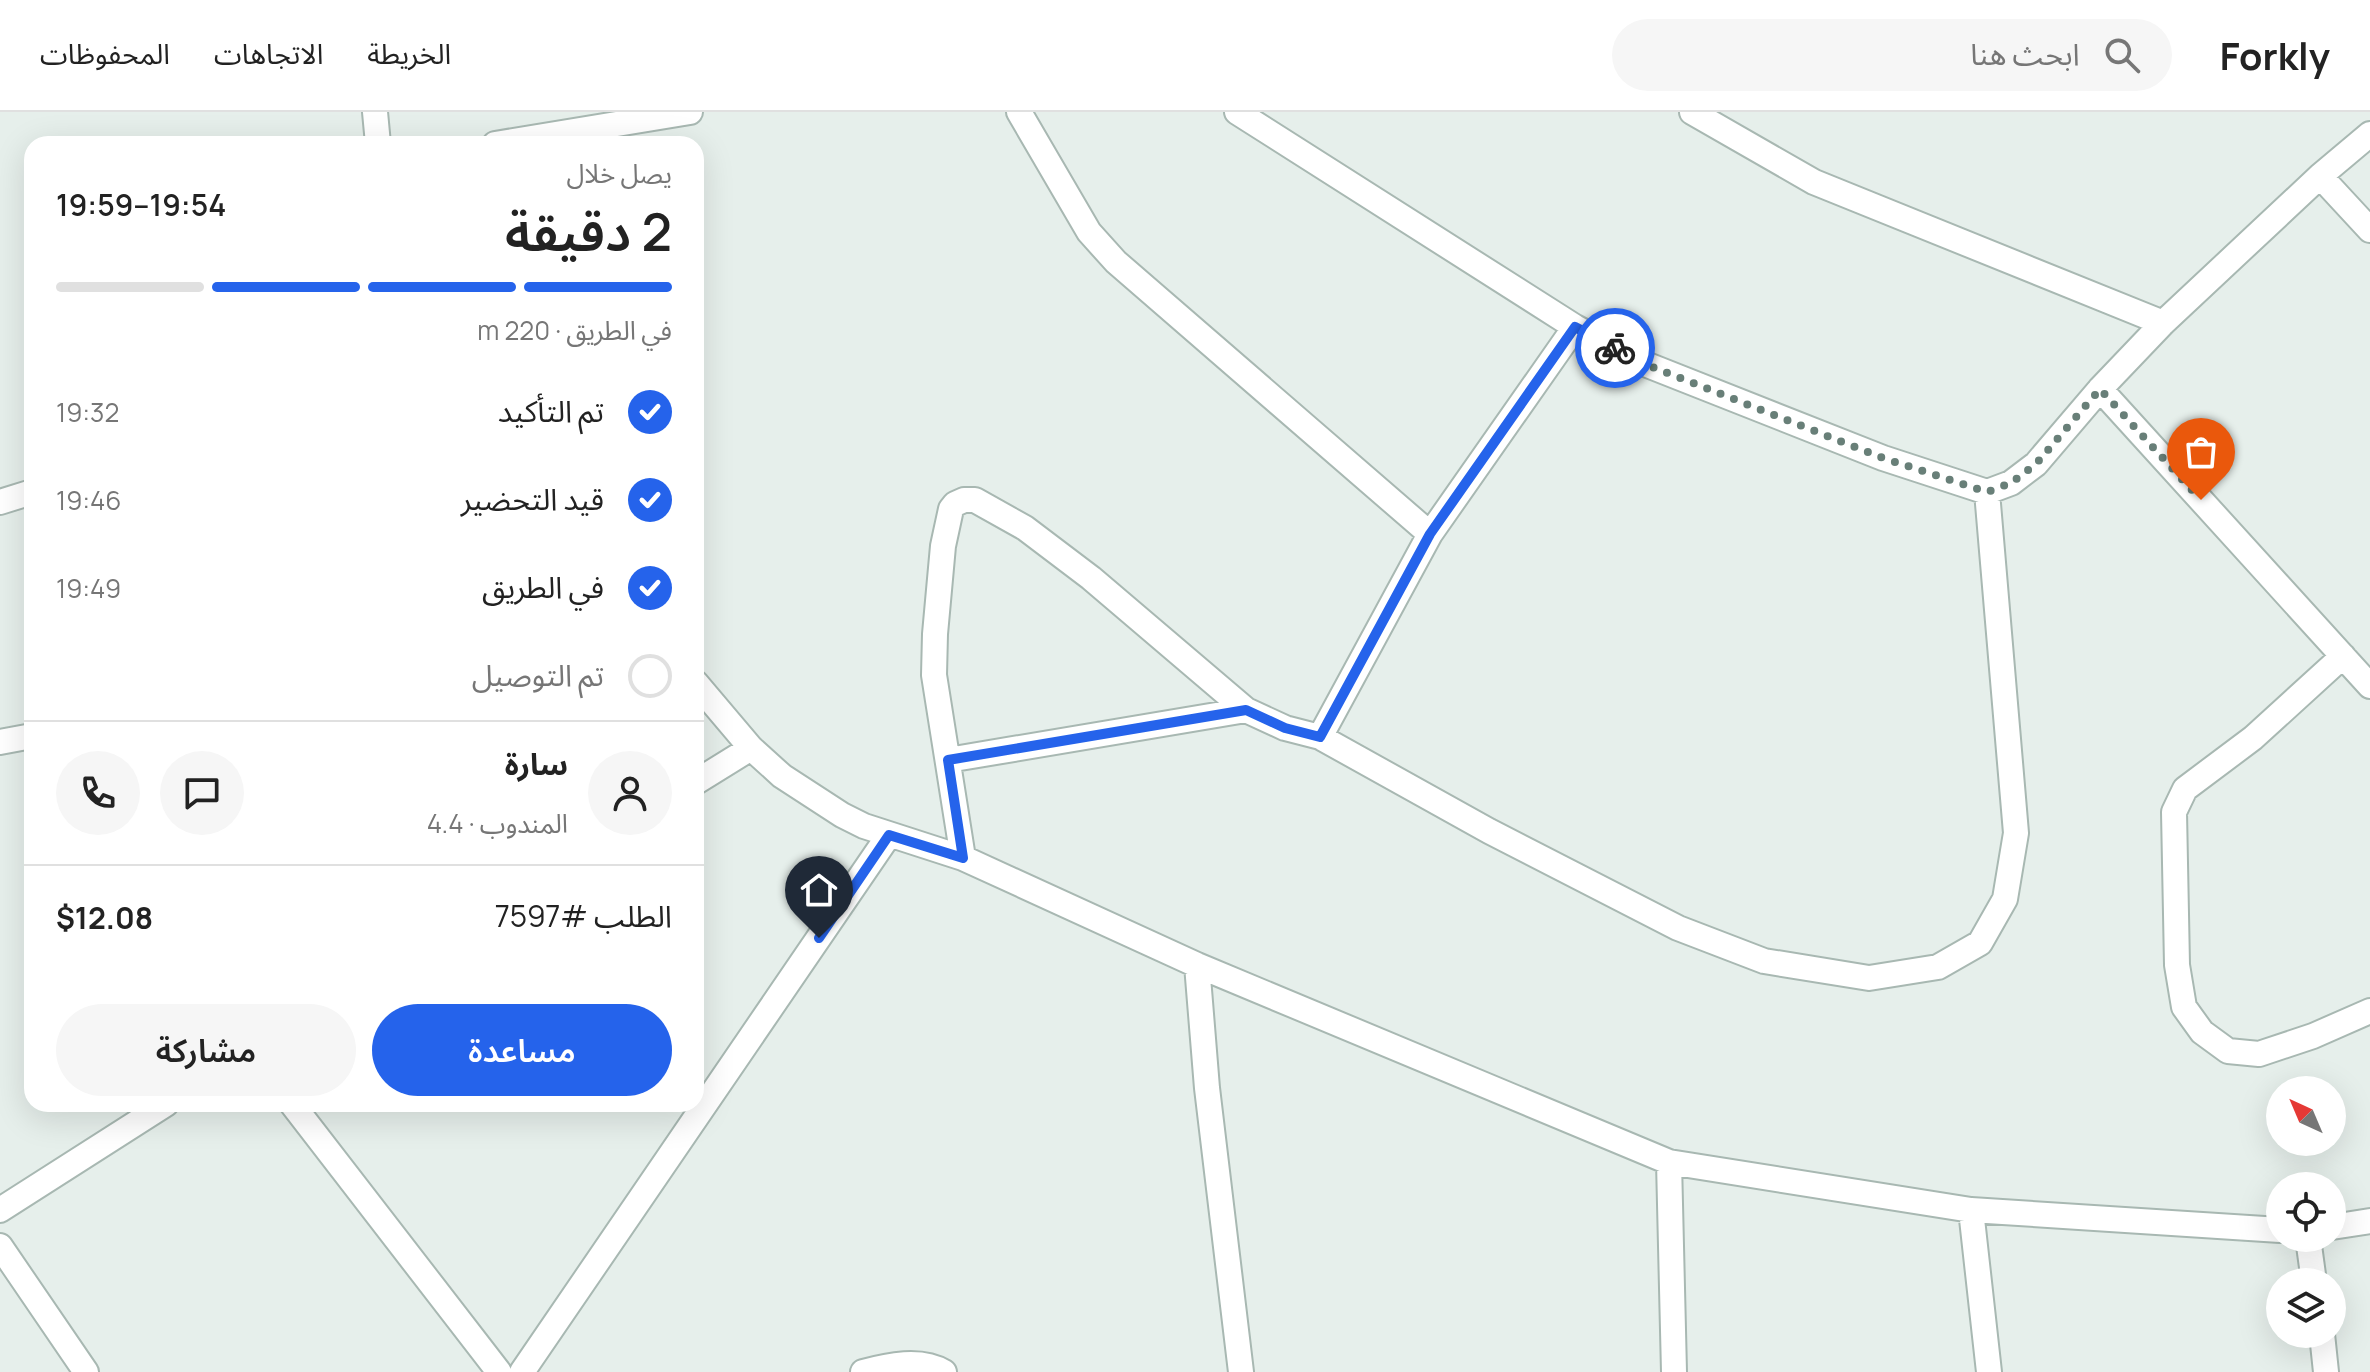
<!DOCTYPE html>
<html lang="ar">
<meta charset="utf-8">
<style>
body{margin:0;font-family:Manrope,"Noto Sans Arabic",sans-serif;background:#f6f6f6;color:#222;direction:rtl;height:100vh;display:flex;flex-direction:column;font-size:30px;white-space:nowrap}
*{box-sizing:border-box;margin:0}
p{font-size:26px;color:#767676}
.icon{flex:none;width:44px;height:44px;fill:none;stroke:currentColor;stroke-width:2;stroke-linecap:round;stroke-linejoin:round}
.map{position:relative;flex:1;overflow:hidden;direction:ltr}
.side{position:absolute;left:24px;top:24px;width:680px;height:976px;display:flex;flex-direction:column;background:#fff;border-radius:24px;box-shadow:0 8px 32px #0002;direction:rtl}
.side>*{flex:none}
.needle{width:52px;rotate:316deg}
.buttons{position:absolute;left:2266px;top:964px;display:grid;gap:16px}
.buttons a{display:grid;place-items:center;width:80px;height:80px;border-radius:50%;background:#fff;box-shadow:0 8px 32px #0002;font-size:40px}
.pin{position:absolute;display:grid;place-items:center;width:68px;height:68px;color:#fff;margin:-82px -34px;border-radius:50% 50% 50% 0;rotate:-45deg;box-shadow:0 0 8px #0007}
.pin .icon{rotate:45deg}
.courier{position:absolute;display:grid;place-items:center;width:80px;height:80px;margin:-40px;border:6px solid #2563eb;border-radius:50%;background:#fff;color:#222;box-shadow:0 2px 10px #0007}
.head em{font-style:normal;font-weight:600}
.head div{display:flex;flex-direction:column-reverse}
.head{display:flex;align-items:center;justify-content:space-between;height:136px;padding:0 32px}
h1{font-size:52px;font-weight:600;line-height:60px}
.bar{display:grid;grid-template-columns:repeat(4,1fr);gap:12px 8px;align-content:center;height:96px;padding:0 32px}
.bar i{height:10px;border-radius:6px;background:#e0e0e0}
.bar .active{background:#2563eb}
.bar p{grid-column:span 4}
.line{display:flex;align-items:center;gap:20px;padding:0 32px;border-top:2px solid #e0e0e0}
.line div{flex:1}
.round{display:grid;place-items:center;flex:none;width:84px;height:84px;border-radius:42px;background:#f6f6f6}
ol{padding:0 32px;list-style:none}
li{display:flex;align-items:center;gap:24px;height:88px}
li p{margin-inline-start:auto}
li .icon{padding:8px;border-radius:50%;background:#2563eb;color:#fff;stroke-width:4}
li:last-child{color:#767676}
li i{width:44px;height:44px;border:4px solid #e0e0e0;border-radius:50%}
.button{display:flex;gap:16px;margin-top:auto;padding:16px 32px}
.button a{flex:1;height:92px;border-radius:48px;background:#2563eb;color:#fff;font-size:32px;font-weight:600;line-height:92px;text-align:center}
.button a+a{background:#f6f6f6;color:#222}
header{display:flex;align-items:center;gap:48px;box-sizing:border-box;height:112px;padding:0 40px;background:#fff;border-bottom:2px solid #e0e0e0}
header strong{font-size:38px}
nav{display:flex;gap:44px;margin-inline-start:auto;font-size:28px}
.search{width:560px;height:72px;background:#f6f6f6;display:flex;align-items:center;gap:20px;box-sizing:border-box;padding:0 28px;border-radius:44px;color:#767676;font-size:30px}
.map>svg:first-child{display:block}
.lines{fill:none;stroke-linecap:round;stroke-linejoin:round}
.minor-casing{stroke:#a8b8b2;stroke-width:28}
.minor{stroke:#fff;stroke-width:24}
.done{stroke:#687f78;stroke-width:8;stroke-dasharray:0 14.4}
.route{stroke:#2563eb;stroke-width:10}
</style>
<header>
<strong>Forkly</strong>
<div class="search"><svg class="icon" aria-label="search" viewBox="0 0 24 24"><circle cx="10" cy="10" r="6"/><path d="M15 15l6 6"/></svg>ابحث هنا</div>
<nav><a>الخريطة</a><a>الاتجاهات</a><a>المحفوظات</a></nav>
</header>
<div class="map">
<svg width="2370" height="1260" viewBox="0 0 2370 1260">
<rect width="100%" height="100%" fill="#e6efeb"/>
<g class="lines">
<defs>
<path id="minor" d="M375,0L378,32
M1019,0L1089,120L1116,150L1430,422
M1237,0L1575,215L1645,252L1883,346L1987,380L2011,371L2036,352L2100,277L2163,211L2320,64L2370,22
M1692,0L1814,70L2163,211
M495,32L690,0
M2320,64L2370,118
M2100,277L2370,574
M0,390L32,380
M2343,544L2253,626L2185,677L2174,700L2177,853L2184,895L2202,920L2228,939L2259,942L2313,924L2370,899
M696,571L751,636L782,664L842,703L864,714L963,746L1197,853L1669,1050L1971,1098L2280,1118
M1320,625L1430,422L1575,215
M0,630L32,624
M948,648L1246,598
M696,670L751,636
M963,746L934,563L935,522L943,434L951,397L955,392L964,388H975L1025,416L1091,466L1246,598L1285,616L1320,625L1489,719L1678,816L1764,849L1869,866L1938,855L1980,831L2005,787L2016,721L1987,380
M1197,853L1207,976L1241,1260
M292,992L499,1260
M1669,1050L1674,1260
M0,1098L166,992
M1971,1098L1989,1260
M2332,1115L2370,1109
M2308,1126L2314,1170
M0,1134L86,1260
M2322,1222L2326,1260
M522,1260L889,723
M863,1260C888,1253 921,1246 944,1260"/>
</defs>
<use href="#minor" class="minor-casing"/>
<use href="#minor" class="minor"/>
</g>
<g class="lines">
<path class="done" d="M1615,236L1645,252L1883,346L1987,380L2011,371L2036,352L2100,277L2201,388"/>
<path class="route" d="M819,826L889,723L963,746L948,648L1246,598L1285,616L1320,625L1430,422L1575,215L1615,236"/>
</g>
</svg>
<div class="buttons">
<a><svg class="needle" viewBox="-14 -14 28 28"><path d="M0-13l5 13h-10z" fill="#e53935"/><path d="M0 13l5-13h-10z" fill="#767676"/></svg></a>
<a><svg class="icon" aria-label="locate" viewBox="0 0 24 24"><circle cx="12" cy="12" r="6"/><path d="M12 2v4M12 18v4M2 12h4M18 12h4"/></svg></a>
<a><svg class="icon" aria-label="layers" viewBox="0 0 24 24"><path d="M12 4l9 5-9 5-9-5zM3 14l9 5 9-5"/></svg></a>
</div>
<div class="pin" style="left:2201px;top:388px;background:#ea580c"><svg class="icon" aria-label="bag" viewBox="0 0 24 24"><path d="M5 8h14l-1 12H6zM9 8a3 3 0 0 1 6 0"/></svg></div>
<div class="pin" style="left:819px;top:826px;background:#1f2937"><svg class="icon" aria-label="home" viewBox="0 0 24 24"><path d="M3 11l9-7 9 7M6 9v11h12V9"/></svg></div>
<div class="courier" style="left:1615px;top:236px"><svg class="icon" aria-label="bike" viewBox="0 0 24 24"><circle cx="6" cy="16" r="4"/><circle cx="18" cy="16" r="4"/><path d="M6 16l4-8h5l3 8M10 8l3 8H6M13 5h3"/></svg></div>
<section class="side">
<div class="head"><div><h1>2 دقيقة</h1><p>يصل خلال</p></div><em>19:54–19:59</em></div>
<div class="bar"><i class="active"></i><i class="active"></i><i class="active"></i><i></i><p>في الطريق · 220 m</p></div>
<ol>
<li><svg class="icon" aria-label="check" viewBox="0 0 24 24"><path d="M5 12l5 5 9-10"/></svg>تم التأكيد<p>19:32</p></li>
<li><svg class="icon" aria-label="check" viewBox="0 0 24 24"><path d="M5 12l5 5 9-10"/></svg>قيد التحضير<p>19:46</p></li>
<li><svg class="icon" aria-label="check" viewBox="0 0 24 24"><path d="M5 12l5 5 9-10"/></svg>في الطريق<p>19:49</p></li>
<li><i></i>تم التوصيل</li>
</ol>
<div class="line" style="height:144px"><a class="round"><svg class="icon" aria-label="person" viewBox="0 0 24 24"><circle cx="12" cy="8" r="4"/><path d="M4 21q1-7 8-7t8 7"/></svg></a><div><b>سارة</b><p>المندوب · 4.4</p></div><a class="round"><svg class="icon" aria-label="chat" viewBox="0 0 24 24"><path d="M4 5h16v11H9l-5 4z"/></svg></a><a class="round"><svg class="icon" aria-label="phone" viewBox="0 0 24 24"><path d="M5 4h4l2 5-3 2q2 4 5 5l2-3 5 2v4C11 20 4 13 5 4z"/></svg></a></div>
<div class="line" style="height:104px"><div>الطلب #7597</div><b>$12.08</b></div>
<div class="button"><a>مساعدة</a><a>مشاركة</a></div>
</section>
</div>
